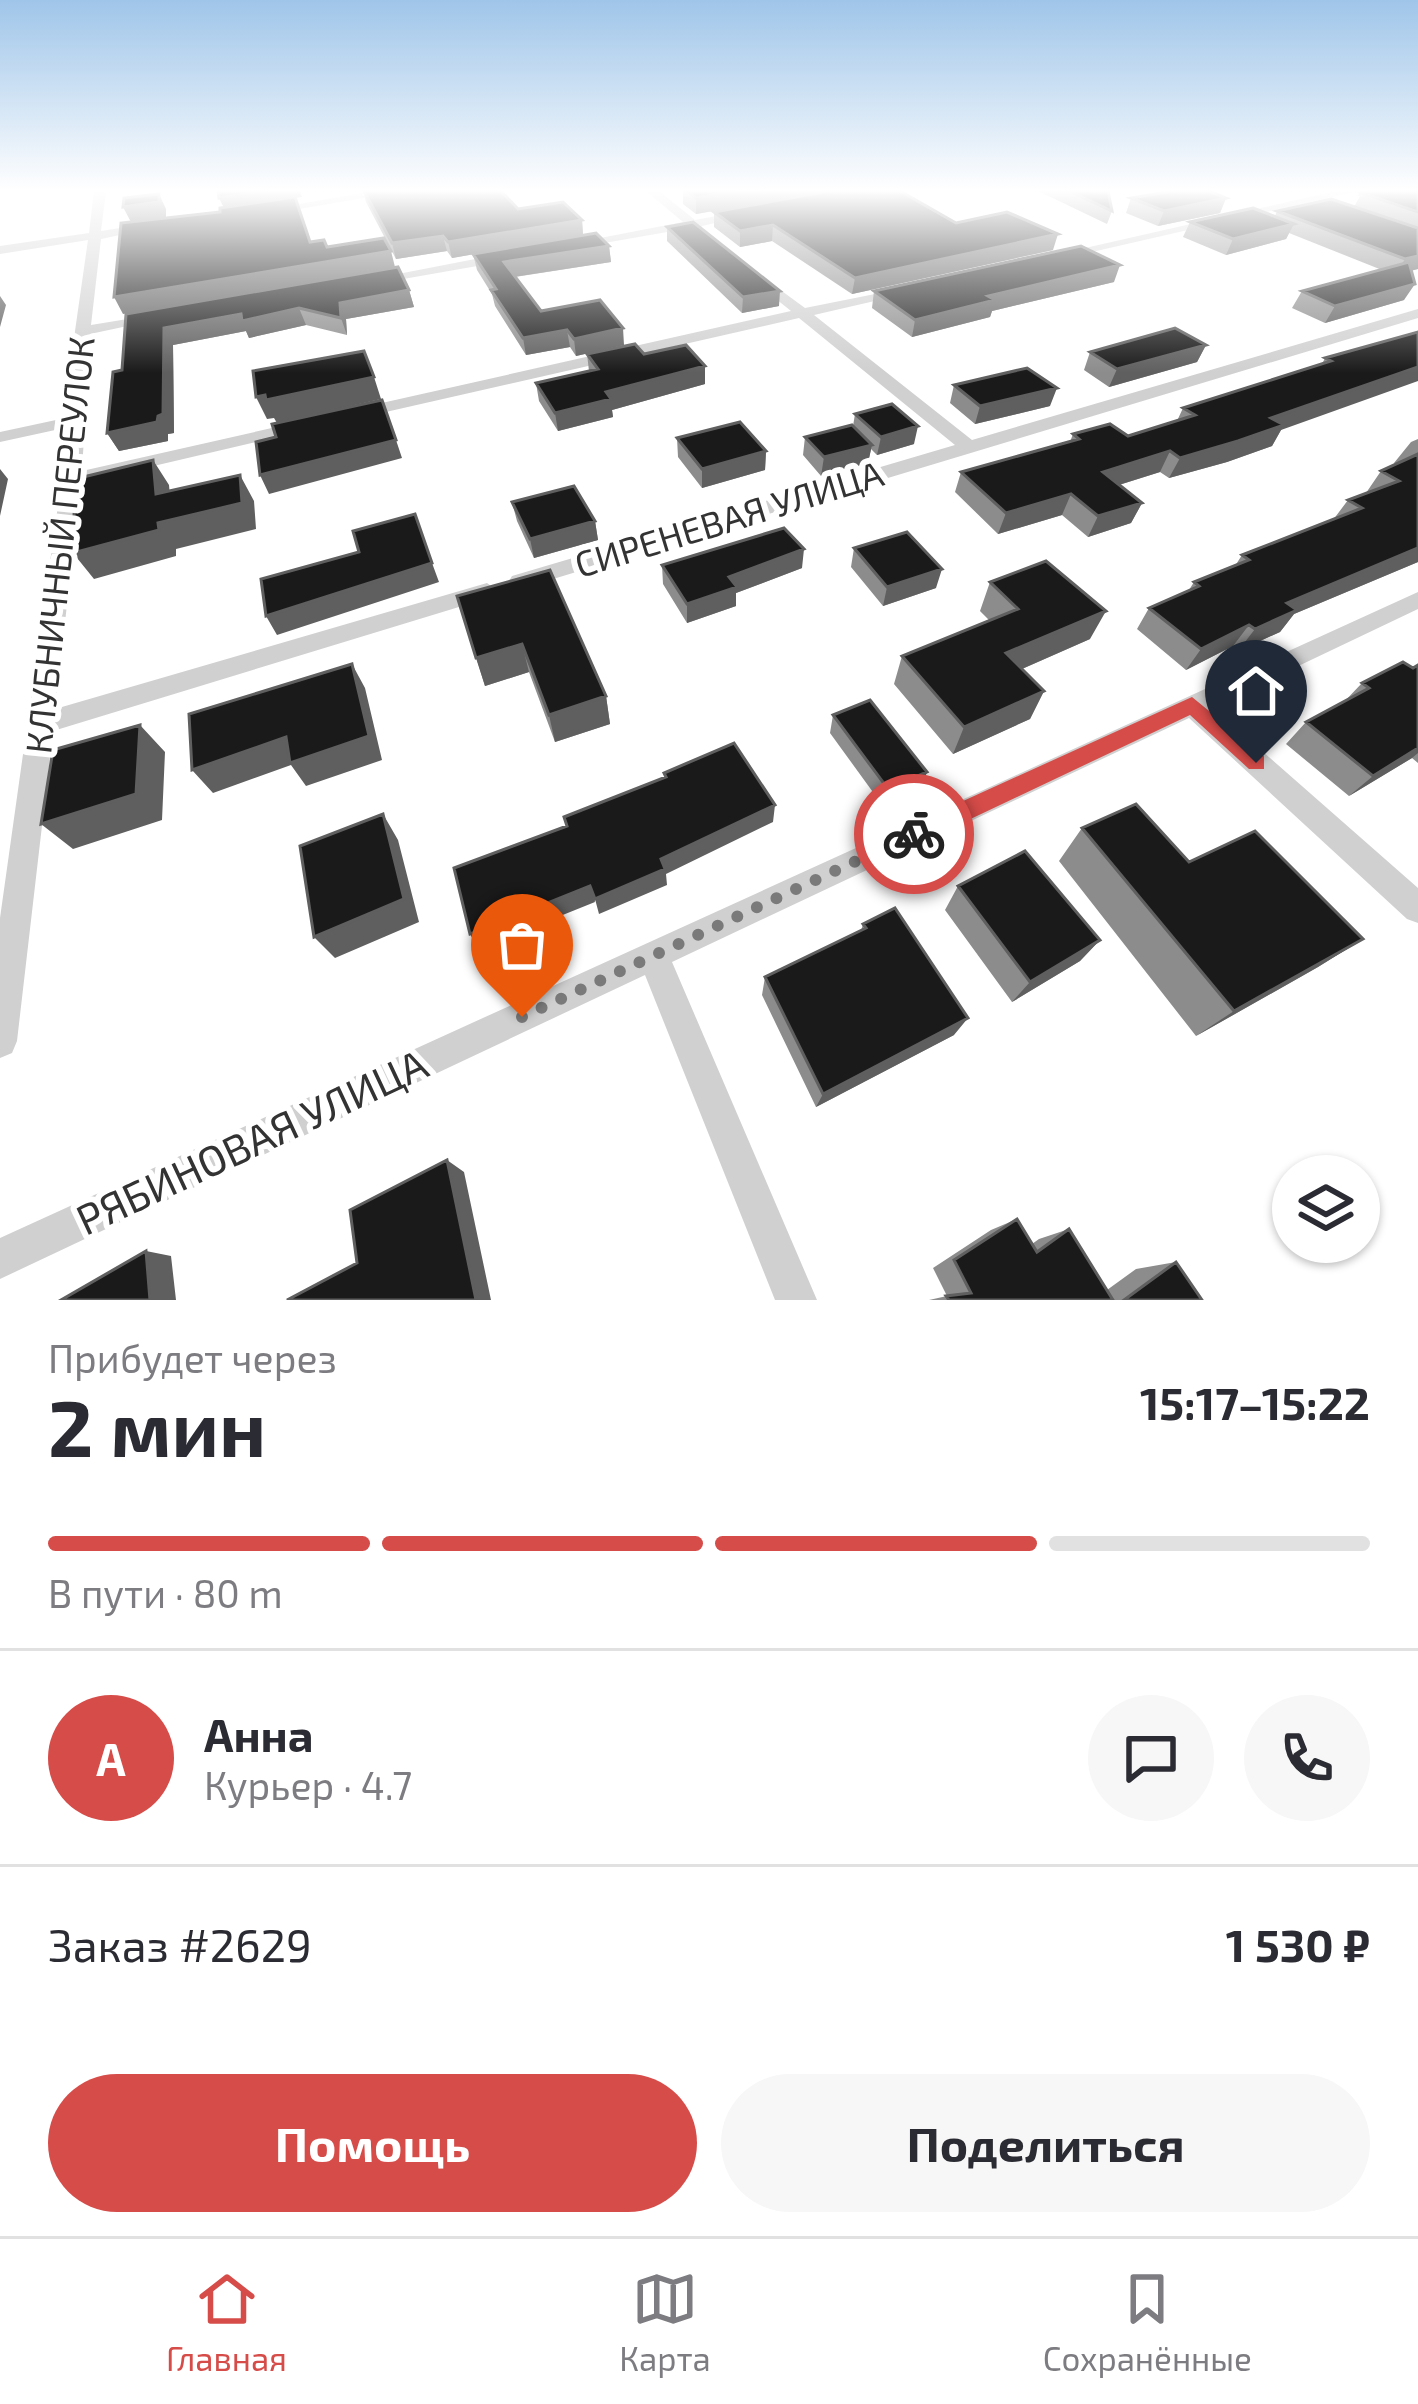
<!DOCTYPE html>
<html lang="ru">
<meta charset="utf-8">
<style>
body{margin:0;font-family:"Exo 2",sans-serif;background:#f7f7f7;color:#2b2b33;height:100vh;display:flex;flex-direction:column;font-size:45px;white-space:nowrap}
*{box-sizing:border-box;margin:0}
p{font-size:39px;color:#7c7c81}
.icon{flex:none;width:66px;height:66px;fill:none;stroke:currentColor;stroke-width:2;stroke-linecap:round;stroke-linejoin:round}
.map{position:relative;height:1300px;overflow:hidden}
.sheet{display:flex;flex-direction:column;background:#fff;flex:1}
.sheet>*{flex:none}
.controls{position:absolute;left:1272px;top:1155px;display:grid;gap:24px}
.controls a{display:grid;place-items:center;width:108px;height:108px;border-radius:50%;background:#fff;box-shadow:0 3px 9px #0004;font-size:60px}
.pin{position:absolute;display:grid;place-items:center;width:102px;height:102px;color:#fff;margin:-123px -51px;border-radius:50% 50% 50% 0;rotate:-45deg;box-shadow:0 0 12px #0007}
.pin .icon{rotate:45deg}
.courier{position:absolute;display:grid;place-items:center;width:120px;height:120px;margin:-60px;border:9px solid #d64c49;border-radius:50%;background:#fff;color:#222;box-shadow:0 3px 15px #0007}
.summary em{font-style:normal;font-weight:700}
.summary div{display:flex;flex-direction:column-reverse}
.summary{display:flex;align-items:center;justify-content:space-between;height:204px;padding:0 48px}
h1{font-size:78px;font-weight:700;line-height:90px}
.bar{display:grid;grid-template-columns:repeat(4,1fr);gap:18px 12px;align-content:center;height:144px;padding:0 48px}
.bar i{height:15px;border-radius:9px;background:#e1e1e2}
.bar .on{background:#d64c49}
.bar p{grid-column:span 4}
.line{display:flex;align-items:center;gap:30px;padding:0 48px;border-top:3px solid #e1e1e2}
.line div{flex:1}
.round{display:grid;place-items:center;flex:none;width:126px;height:126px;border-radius:63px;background:#f7f7f7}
.primary-button{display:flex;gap:24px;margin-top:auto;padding:24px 48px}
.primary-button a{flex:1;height:138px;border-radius:72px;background:#d64c49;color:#fff;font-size:48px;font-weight:700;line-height:138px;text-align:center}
.primary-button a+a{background:#f7f7f7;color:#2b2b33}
.tabs{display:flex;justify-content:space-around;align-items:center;height:168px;border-top:3px solid #e1e1e2;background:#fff;font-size:33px;color:#7c7c81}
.tabs a{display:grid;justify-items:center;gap:6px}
.tabs .on{color:#d64c49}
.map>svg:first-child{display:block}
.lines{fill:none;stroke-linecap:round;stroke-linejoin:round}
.minor{fill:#d0d0d0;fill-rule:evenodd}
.wall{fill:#8c8c8c}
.shaded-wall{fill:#5f5f5f}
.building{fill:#1a1a1a;stroke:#5f5f5f;stroke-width:3}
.route{fill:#d64c49}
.done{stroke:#7a7a7a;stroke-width:12;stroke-dasharray:0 21.6}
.labels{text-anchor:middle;stroke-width:12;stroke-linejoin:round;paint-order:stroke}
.street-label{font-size:36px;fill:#333;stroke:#fff}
.near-street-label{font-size:42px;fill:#333;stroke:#fff}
</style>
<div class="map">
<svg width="1418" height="1300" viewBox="0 0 1418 1300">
<rect width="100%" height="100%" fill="#fff"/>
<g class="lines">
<path class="minor" d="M94,191H106L101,231L152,223L158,227L101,239L91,325L158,314L165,318L90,334L82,471L303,421L312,426L303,431L81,483L55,709L487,583L498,591L495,596L53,731L17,1041L12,1053L0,1058V918L69,427L0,442V432L70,417L75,331L88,240L0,254V246L89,233Z
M374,191H404L270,214L264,210Z
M646,191H659L695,220L743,211L749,215L702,226L697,231L690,228L570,249L564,245L683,222Z
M1336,191H1358L1057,260L1050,256Z
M506,253L513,257L511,260L369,285L362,281Z
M756,272L805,308L905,288V294L814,315L972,440L1418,309V318L520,589L509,581L512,576L955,445L799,318L355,419L346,414L355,409L791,311L751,279L749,276Z
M1418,592V609L1212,707L1418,888V923L1407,919L1189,718L672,962L817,1300H775L645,975L0,1279V1238Z"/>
</g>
<path class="wall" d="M363,191L518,209L582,220L583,235L452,258L447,251L396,259L366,202Z
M683,191H827L696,214L683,204Z
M1038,191H1108L1112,211L1107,224Z
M1360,191H1418V269L1411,270L1404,300L1325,323L1292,308L1302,291L1382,270L1289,233L1286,239L1226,255L1183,237L1190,222L1275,216L1277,211L1354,207L1360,196H1358Z
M1131,198H1226L1220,213L1158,226L1126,213Z
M714,212L956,223L1053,250L852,294L772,241L740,247L714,227Z
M667,227L779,306L742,313L667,241Z
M609,246L611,262L515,277L541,311L624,345L576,356L570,347L526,355L495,306L492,294L477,270L473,254Z
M1114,282L992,311L990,317L912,337L872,308L874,291Z
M409,290L414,307L346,319L347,335L306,325L249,338L246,331L173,345L174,433L168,434V441L119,451L107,433L122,370L126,314Z
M1418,332L1281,430L1272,446L1227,462L1169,478L1160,472L1119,485L1142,503L1131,523L1088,537L1062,515L998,534L955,492L961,472L1070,442L1073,434L1128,436L1177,421L1183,408L1322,364L1325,358Z
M1206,345L1197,362L1109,387L1084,370L1090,352Z
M587,354H644L705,366V384L612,410L613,417L558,431L539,401L536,383L589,371Z
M954,385L1050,406L975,424L950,403Z
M855,414L914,444L877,455L871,449L868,463L821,476L803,455L805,437L853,426Z
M677,438L766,451L765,470L702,488L678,457Z
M1418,439V562L1294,614L1280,632L1238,651L1233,646L1186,670L1137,629L1149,608L1189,590L1194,582L1235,566L1242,555L1333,520L1348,500L1366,493L1381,471L1396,464L1394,463L1411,442Z
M512,502L595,521L598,540L534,558L517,521Z
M854,548L936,588L883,606L851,567Z
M662,565L802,568L736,593V606L687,623L663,584Z
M990,582L1090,639L1022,669L1044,691L1030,719L953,754L894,684L902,656L990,621L980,611Z
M457,596L606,696L610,724L555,742L529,672L485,686Z
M1418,665V763L1412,758L1349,796L1286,744L1306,722L1344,702L1362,683Z
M833,715L927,772L920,790L883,806L830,733Z
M1082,828L1189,862L1363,939L1318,967L1196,1036L1059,861Z
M958,886L1100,940L1080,961L1012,1002L945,910Z
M863,924L954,1035L816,1107L762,995L765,977L861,931Z
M1017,1219L1032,1244L1039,1239L1069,1229L1107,1290L1136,1269L1176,1262L1202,1300H929L947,1296L933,1268L991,1230Z"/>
<path class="shaded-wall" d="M266,191H300L302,197L224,208L219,198Z
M735,191H827L696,214V198Z
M159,194L166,209V217L131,222L123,207Z
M1226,198L1220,213L1158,226L1164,211Z
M582,220L583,235L452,258L448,242Z
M1294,224L1286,239L1226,255L1233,239Z
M773,225L772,241L740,247V231Z
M1058,234L1053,250L852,294L855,278Z
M443,236L447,251L396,259L392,243Z
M609,246L611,262L507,278L504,262Z
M391,251L395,267L123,314L114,297Z
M1418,256V269L1395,275L1405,259Z
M1120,265L1114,282L992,311L990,317L912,337L915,320L988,296Z
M1415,284L1404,300L1325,323L1335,306Z
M409,290L414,307L346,319L347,335L341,318L340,303Z
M780,291L779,306L742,313L743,297Z
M0,296L6,305L0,327Z
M299,308L306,325L249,338L246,331L173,345L174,433L168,434V441L119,451L107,433L164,328L241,314Z
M623,328L624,345L576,356L574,339Z
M567,330L570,347L526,355L523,338Z
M1206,345L1197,362L1109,387L1117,369Z
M705,366V384L612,410L613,417L558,431L555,413L606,392Z
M1418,367V381L1281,430L1272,446L1227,462L1169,478L1180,458L1271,418Z
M374,377L381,399L277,423L274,418L267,419L256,397Z
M1057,388L1050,406L975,424L980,406Z
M918,426L914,444L877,455L881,437Z
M396,440L402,458L269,494L260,475Z
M872,445L868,463L821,476L824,457Z
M766,451L765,470L702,488V469Z
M1170,451L1160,472L1093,493L1103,472Z
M153,460L169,485L172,519L240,475L254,501L256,529L176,549V556L94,579L73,553L156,494Z
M0,469L8,479L0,516Z
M1071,494L1062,515L998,534L1006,513Z
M1142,503L1131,523L1088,537L1098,516Z
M595,521L598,540L534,558L530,539Z
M1418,548V562L1294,614L1280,632L1238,651L1255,629L1287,603Z
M804,549L802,568L736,593V606L687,623V604L729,577Z
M432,563L439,582L277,635L266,616Z
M942,569L936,588L883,606L887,587Z
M1106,611L1090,639L994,681L1006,653Z
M1249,625L1233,646L1186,670L1201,649Z
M522,644L529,672L485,686L476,658Z
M352,664L365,688L382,760L306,786L291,765L213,793L192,770Z
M1044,691L1030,719L953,754L964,727Z
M606,696L610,724L555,742L549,715Z
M140,725L165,752L162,820L73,849L41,824Z
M1418,748V753L1412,758L1349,796L1373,776Z
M927,772L920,790L883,806L888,789Z
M775,805L773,822L666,874L667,885L599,914L595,899L661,859Z
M383,814L398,840L419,922L335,958L314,937Z
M590,886L595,902L478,949L470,934Z
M1363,939L1318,967L1196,1036L1234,1011Z
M1100,940L1080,961L1012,1002L1030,982Z
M968,1018L954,1035L816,1107L823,1094Z
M447,1160L464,1172L491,1300H476Z
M146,1251L171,1256L176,1300H150Z"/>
<path class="building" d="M218,191H266L219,198Z
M364,191H501L518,209L563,202L582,220L448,242L443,236L392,243Z
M687,191H735L696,198Z
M829,191H900L956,223L1007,212L1058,234L855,278L773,225L740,231L714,212Z
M1069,191H1108L1112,211Z
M1174,191H1209L1226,198L1164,211L1131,198Z
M1370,191H1418V212L1362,193Z
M159,194V202L123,207L124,198Z
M295,197L310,242L324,240L327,247L384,238L391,251L114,297L121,223L220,212V208Z
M1331,199L1418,228V256L1405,259L1277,211Z
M1253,208L1294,224L1233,239L1190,222Z
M693,222L780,291L743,297L667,227Z
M596,233L609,246L504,262L541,311L600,300L623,328L574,339L567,330L523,338L491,290L496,289L473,254Z
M1081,246L1120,265L988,296L995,300L915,320L874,291Z
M1409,262L1415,284L1335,306L1302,291Z
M398,267L409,290L340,303L341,318L299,308L242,321L241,314L164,328L163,414L158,416L157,422L107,433L113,372L122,370L126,314Z
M1175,328L1206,345L1117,369L1090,352Z
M1418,332V367L1271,418L1284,425L1238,441L1180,458L1170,451L1103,472L1142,503L1098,516L1071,494L1006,513L961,472L1079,439L1073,434L1110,424L1128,436L1195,415L1183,408L1331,361L1325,358Z
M635,344L644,354L686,345L705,366L606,392L611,399L555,413L536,383L598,369L587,354Z
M364,351L374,377L266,400L265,395L256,397L253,371Z
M1027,368L1057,388L980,406L954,385Z
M382,400L396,440L260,475L256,442L276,437L272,424Z
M892,404L918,426L881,437L855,414Z
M740,422L766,451L702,469L677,438Z
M852,425L872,445L824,457L805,437Z
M1418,454V548L1287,603L1297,610L1255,629L1249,625L1201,649L1149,608L1199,586L1194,582L1249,560L1242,555L1362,508L1348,500L1399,481L1381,471Z
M153,460L156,494L240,475L242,503L158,523L159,530L73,553L75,479Z
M574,486L595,521L530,539L512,502Z
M415,514L432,563L266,616L261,579L359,552L353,531Z
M784,528L804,549L729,577L737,587L687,604L662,565Z
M907,532L942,569L887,587L854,548Z
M1046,561L1106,611L1006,653L1044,691L964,727L902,656L1018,609L990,582Z
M550,570L606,696L549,715L522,644L476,658L457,596Z
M1403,662L1413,668L1418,665V748L1373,776L1306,722L1369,688L1362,683Z
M352,664L369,736L290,763L286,737L192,770L189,714Z
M870,700L927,772L888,789L833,715Z
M140,725L136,794L41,824L53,750Z
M734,743L775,805L661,859L665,869L595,899L590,886L470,934L454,868L567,826L564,817L666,777L664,773Z
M1136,804L1189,862L1255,831L1363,939L1234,1011L1082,828Z
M383,814L404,899L314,937L300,846Z
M1025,851L1100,940L1030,982L958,886Z
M895,908L968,1018L823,1094L765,977L866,928L863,924Z
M447,1160L476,1300H287L357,1263L350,1210Z
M1017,1219L1037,1252L1069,1229L1113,1300H949L946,1296L971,1293L954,1260Z
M146,1251L150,1300H61Z
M1176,1262L1202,1300H1124Z"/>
<linearGradient id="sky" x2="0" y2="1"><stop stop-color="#9fc5e9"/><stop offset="0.51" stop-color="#fff"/><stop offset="1" stop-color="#fff" stop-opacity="0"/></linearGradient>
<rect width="1418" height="373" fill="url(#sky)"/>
<path class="route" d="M1192,697L1264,756V769H1249L1190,715L922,842H906V827Z"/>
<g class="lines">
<path class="done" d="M522,1017L914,834"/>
</g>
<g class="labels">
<g class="street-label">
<text transform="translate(729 519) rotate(-17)" y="13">СИРЕНЕВАЯ УЛИЦА</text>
<text transform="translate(60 545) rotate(-84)" y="13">КЛУБНИЧНЫЙ ПЕРЕУЛОК</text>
</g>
<g class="near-street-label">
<text transform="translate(252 1142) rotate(-25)" y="15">РЯБИНОВАЯ УЛИЦА</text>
</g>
</g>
</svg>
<div class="controls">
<a><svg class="icon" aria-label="layers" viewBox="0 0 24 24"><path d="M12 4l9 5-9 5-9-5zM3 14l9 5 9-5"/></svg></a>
</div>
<div class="pin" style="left:522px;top:1017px;background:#ea580c"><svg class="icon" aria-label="bag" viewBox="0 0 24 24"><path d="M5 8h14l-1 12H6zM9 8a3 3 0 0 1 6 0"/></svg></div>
<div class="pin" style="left:1256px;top:763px;background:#1f2937"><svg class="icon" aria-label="home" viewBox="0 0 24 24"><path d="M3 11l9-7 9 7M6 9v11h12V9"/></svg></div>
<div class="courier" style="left:914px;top:834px"><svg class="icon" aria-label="bike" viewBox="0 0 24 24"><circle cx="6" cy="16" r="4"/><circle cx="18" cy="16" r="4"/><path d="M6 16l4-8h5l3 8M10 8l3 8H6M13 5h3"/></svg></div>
</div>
<section class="sheet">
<div class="summary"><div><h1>2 мин</h1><p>Прибудет через</p></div><em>15:17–15:22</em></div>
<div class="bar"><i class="on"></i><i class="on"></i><i class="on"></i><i></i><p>В пути · 80 m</p></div>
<div class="line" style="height:216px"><b class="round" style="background:#d64c49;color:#fff">А</b><div><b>Анна</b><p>Курьер · 4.7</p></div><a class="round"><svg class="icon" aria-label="chat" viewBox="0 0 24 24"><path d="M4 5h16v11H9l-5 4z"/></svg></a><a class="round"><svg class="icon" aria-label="phone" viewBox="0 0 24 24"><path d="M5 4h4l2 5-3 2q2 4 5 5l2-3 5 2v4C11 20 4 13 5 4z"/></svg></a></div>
<div class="line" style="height:156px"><div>Заказ #2629</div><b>1 530 ₽</b></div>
<div class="primary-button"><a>Помощь</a><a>Поделиться</a></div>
</section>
<nav class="tabs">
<a class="on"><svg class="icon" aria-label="home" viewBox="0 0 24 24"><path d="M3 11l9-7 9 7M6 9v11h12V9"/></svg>Главная</a>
<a><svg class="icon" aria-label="map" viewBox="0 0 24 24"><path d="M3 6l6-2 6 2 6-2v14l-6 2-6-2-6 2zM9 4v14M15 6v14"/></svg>Карта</a>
<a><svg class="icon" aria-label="saved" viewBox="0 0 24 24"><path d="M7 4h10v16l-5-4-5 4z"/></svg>Сохранённые</a>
</nav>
